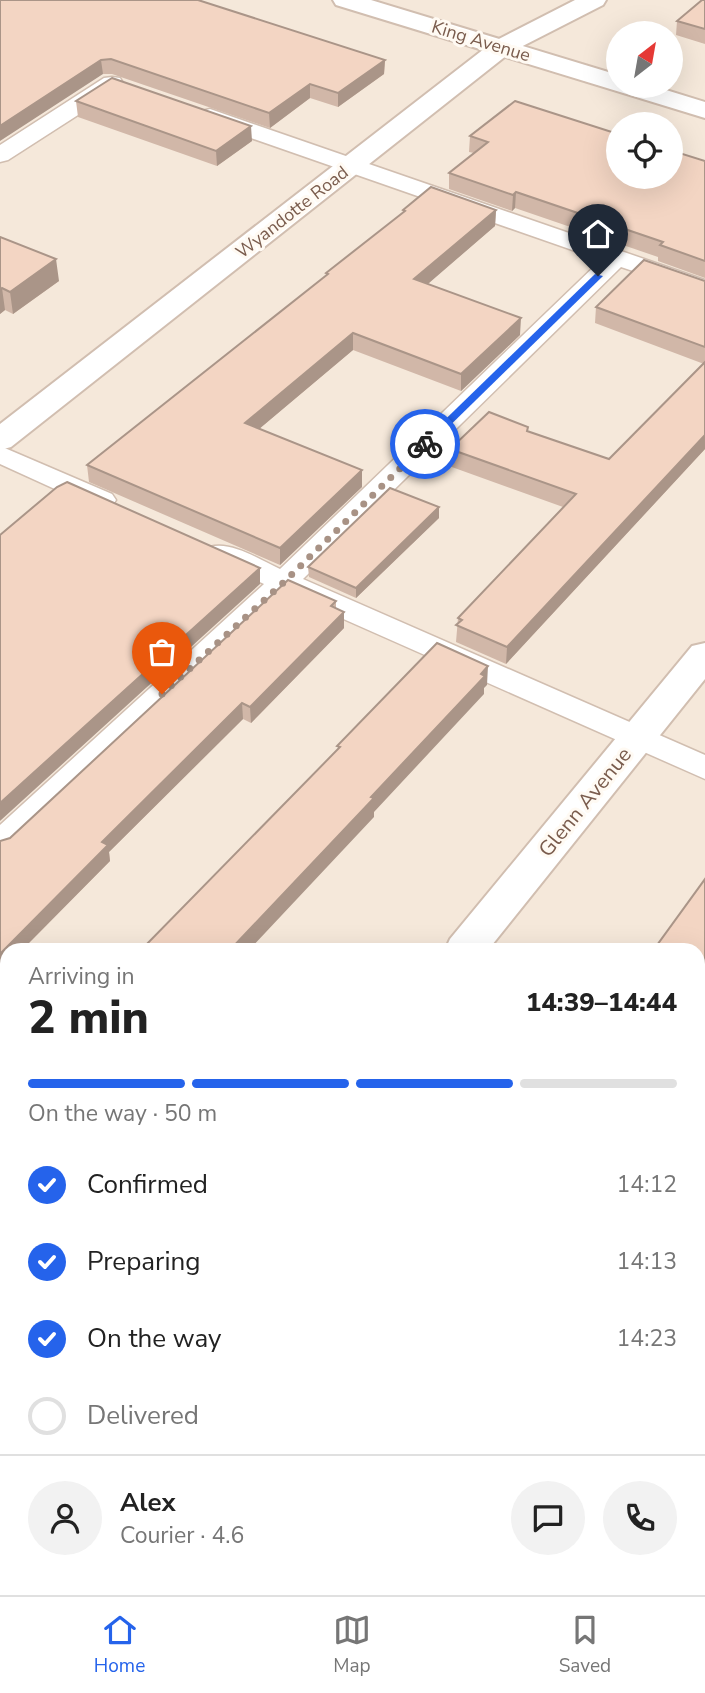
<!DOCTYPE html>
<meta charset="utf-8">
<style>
body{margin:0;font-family:"Nunito Sans",sans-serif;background:#f2f2f2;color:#222;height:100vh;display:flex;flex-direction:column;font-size:26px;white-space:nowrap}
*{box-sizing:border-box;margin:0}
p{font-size:23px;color:#767676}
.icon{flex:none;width:38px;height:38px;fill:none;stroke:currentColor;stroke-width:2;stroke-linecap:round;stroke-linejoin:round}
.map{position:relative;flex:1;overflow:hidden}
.details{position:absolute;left:0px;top:943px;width:705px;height:653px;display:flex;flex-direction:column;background:#fff;border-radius:21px 21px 0 0;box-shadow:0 7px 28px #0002}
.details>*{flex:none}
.needle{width:46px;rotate:31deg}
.fabs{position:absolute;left:606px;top:21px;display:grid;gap:14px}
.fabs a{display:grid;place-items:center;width:77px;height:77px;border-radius:50%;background:#fff;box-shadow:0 7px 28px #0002;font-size:35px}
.pin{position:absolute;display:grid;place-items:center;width:60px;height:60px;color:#fff;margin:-72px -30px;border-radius:50% 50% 50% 0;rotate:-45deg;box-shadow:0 0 7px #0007}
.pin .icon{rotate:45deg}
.courier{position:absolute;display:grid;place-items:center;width:70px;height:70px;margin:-35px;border:5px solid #2563eb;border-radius:50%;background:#fff;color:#222;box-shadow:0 2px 9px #0007}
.head em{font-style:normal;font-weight:800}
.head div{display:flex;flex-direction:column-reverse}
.head{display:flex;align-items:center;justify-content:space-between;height:119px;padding:0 28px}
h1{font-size:46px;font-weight:800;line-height:52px}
.bar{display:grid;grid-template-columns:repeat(4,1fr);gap:10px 7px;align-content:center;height:84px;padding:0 28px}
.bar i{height:9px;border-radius:5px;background:#e0e0e0}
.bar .on{background:#2563eb}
.bar p{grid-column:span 4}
.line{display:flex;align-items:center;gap:18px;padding:0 28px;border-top:2px solid #e0e0e0}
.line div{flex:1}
.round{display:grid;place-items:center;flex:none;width:74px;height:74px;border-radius:37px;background:#f2f2f2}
ol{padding:0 28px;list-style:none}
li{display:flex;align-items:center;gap:21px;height:77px}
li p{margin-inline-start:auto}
li .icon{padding:7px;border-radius:50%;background:#2563eb;color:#fff;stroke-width:4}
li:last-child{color:#767676}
li i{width:38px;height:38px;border:4px solid #e0e0e0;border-radius:50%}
.tabs{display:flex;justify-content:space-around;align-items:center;height:98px;border-top:2px solid #e0e0e0;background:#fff;font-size:19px;color:#767676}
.tabs a{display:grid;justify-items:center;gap:4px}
.tabs .on{color:#2563eb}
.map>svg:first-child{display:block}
.residential{fill:#f5e8da;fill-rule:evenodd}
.commercial{fill:#fde8e0}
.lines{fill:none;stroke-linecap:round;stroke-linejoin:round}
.service-casing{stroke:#d1beb0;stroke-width:3}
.minor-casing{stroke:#d1beb0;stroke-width:4}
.tertiary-casing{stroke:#d1beb0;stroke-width:4}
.service{fill:#fff;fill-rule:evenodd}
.minor{fill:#fff;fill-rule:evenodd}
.tertiary{fill:#fff;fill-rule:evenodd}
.wall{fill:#d1b7a8}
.shaded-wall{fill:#aa9588}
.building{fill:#f3d5c3;stroke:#aa9588;stroke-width:2}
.route{fill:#2563eb}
.done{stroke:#a89285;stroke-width:7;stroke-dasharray:0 12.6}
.labels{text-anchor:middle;stroke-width:6;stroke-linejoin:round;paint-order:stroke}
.far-street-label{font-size:18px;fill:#7a5c4d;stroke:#fffaf3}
.street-label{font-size:21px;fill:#7a5c4d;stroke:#fffaf3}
</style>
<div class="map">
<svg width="705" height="1595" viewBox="0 0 705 1595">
<rect width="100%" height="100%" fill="#fdf6ec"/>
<path class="residential" d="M0,0H705V1595H494L484,1589H698V950H7V1286L0,1282ZM618,33H670V86H618ZM618,124H670V177H618Z"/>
<path class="commercial" d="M0,1282L7,1286V1589H484L494,1595H0Z"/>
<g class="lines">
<defs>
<path id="service" d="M112,77L120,78L123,83L120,88L8,160L0,162V145L104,78Z
M210,109L705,280V295L621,267L303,579L705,755V779L287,594L11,852L0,856V825L264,584L210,559L206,553L210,547C232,541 260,560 280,569L601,260L202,121L199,116L202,111Z
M0,446L112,494L116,500L112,506L102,508L92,506L0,464Z
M0,1263L7,1266V1302L0,1299Z
M705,1511V1560L698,1563V1514Z
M458,1589H507L509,1595H460Z
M650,1589H694L692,1595H648Z"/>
<path id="minor" d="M575,0H606L603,5L511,52L11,447L0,450V424L493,42Z
M705,643V679L488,950H445L450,939L692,646Z
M7,1489V1544L0,1546V1491Z"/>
<path id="tertiary" d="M333,0H371L618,75V86H653L705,102V118L336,5Z"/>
</defs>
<use href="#service" class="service-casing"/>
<use href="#minor" class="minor-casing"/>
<use href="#tertiary" class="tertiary-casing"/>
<use href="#service" class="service"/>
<use href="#minor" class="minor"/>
<use href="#tertiary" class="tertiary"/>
</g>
<path class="wall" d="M0,0L385,60L384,74L338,107L310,98L270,128L112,74H103Z
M705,0V44L676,35L677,21Z
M76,101L252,141L217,166L78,117Z
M470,136L705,161V278L658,261V257L515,208L512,211L449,189V173L474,153L469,152Z
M403,210H496L495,226L427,284L520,335L461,391L353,350L259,429L362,487L280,565L89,482L87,465L326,276V273L403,213Z
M0,237L59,281L13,314L5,310L0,314Z
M705,281V449L506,664L456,642L458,618L563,507L449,466L450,449L528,431L609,459L704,364L595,323L596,307Z
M439,507V518L356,598L309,577L308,567Z
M336,601V608L344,628L251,723L243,719L109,852L110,861L22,950H7L10,838Z"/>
<path class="shaded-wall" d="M101,60L103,74L0,141V126Z
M385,60L384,74L338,107V93Z
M310,84V98L270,128L269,113Z
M251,126L252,141L217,166L216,151Z
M516,192L515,208L512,211L513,195Z
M496,210L495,226L414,296V279Z
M56,259L59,281L13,314L10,292Z
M2,288L5,310L0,314V290Z
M521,318L520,335L461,391V374Z
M353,333V350L246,440L245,423Z
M705,435V449L506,664L507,647Z
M362,470V487L280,565V548Z
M439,507V518L356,598V588Z
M260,568V584L0,821V803Z
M344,612V628L251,723L250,707Z
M488,666L487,685L484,688V694L374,812V817L249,950H230L371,797Z
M242,703L243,719L109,852L110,861L22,950H7V966L0,973V954L102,842Z
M705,1047V1061L698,1070V1056Z
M7,1186V1207L0,1215V1193Z
M326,1589H338L334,1595H321Z"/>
<path class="building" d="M0,0H198L385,60L338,93L310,84L269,113L111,59L101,60L0,126Z
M702,0H705V29L677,21Z
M112,78L251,126L216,151L76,101Z
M515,101L618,134V177H670V150L705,161V261L660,245L663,242L516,192L513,195L449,173L488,142L470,136Z
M431,187L496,210L414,279L521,318L461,374L353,333L245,423L362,470L280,548L87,465L328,274L326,273L405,211L403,210Z
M0,237L56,259L10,292L2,288L0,290Z
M644,260L705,281V347L596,307Z
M705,362V435L507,647L456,625L462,620L458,618L576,494L450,449L489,412L528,427L527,431L609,459Z
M67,482L260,568L0,803V535L57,487Z
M390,488L439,507L356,588L308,567Z
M288,580L336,601L331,606L344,612L250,707L242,703L102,842L108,845L0,954V841L10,838Z
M437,643L488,666L481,674L485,676L371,797L374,798L230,950H141L340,747L337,746Z
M705,879V1047L698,1056V950H659L655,948Z
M7,1086V1186L0,1193V1093Z
M175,1589H326L321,1595H171Z"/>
<path class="route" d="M595,274L603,276L429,446H422V442Z"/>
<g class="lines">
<path class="done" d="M162,694L284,582L425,444"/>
</g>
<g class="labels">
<g class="far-street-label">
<text transform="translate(481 41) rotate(17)" y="6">King Avenue</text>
<text transform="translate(292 212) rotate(-38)" y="6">Wyandotte Road</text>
</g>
<g class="street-label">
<text transform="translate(585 802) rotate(-51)" y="7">Glenn Avenue</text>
</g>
</g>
</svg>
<div class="fabs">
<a><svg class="needle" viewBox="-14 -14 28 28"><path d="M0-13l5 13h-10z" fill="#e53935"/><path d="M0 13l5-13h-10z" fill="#767676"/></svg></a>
<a><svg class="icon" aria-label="locate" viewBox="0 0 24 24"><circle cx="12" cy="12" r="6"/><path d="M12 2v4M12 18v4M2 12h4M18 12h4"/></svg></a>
</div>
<div class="pin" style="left:162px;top:694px;background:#ea580c"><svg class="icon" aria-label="bag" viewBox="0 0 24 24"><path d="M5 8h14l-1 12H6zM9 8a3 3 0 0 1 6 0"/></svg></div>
<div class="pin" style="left:598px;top:276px;background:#1f2937"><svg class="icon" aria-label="home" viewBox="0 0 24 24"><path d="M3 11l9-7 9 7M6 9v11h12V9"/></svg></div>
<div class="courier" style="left:425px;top:444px"><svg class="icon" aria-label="bike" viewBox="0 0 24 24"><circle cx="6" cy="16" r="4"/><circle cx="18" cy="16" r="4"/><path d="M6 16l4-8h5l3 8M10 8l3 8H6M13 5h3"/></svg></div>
<section class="details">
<div class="head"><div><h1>2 min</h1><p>Arriving in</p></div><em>14:39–14:44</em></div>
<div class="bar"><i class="on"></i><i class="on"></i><i class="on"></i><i></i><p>On the way · 50 m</p></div>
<ol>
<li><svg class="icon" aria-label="check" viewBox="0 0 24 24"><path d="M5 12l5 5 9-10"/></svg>Confirmed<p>14:12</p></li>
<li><svg class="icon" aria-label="check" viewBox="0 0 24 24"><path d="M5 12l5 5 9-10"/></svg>Preparing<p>14:13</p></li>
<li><svg class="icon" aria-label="check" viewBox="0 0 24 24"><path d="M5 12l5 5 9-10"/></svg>On the way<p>14:23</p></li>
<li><i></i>Delivered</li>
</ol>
<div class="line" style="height:126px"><a class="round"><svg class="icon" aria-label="person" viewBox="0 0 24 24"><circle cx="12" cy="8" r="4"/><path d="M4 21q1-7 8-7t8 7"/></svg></a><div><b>Alex</b><p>Courier · 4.6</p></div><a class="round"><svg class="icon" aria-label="chat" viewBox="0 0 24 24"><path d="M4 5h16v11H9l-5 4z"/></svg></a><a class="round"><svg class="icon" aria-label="phone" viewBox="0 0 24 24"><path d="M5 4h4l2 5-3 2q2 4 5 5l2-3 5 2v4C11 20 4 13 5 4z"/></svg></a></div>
</section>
</div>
<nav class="tabs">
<a class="on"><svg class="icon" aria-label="home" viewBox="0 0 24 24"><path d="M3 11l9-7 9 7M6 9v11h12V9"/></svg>Home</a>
<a><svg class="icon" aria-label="map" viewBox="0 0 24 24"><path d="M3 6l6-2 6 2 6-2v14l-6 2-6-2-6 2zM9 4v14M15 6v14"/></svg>Map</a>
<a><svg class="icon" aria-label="saved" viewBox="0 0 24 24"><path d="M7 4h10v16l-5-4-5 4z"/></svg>Saved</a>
</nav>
